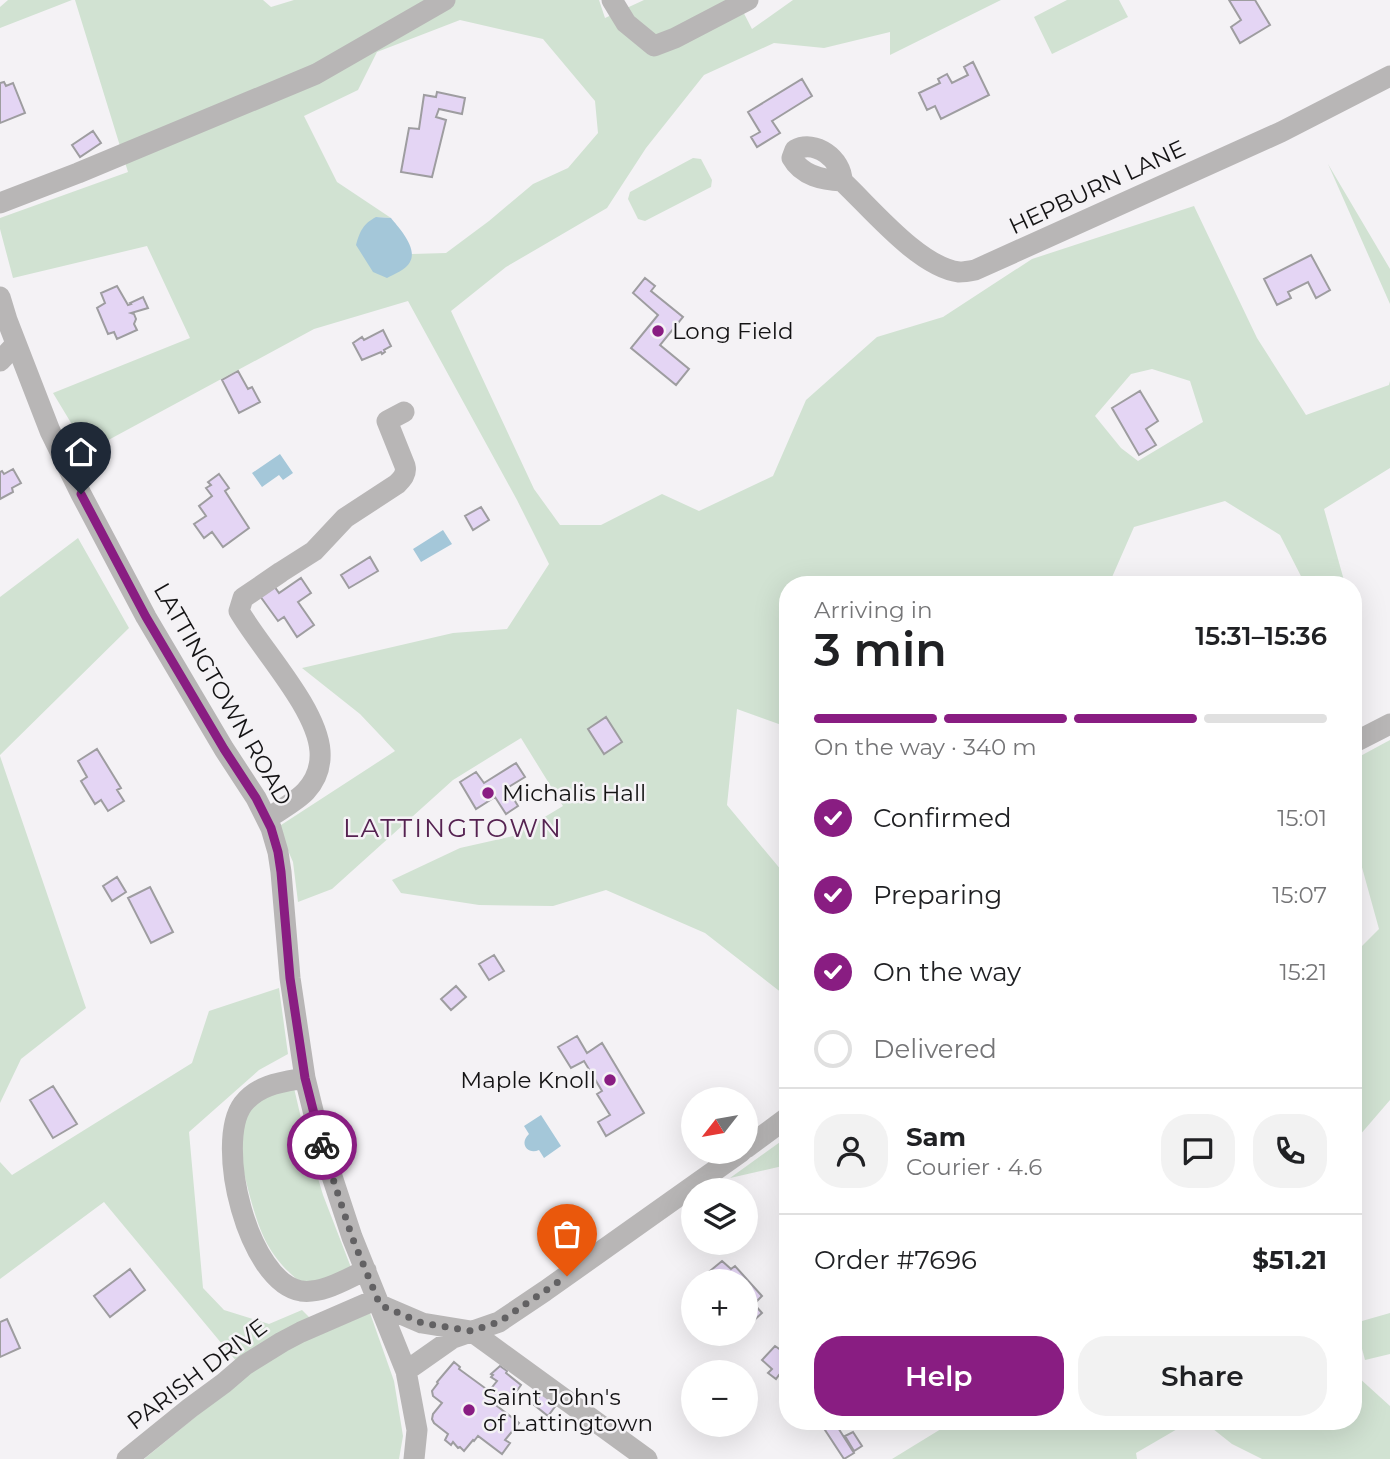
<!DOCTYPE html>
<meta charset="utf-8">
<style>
body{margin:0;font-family:Montserrat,sans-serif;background:#f2f2f2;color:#202124;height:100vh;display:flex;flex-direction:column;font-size:26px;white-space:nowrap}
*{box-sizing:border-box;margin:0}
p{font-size:23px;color:#757577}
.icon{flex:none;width:38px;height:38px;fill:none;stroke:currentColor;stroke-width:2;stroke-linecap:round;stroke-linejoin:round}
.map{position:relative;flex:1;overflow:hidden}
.drawer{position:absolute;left:779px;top:576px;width:583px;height:854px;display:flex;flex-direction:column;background:#fff;border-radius:28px;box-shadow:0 7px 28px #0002}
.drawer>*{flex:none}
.needle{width:46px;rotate:239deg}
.fabs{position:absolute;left:681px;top:1087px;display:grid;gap:14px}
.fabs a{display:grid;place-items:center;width:77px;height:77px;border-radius:50%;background:#fff;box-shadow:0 7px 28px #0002;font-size:35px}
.pin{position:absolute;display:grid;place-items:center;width:60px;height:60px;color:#fff;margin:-72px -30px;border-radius:50% 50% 50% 0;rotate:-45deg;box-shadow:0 0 7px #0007}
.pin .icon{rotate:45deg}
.courier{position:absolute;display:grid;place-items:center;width:70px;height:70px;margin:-35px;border:5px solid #891d82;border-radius:50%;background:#fff;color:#222;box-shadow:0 2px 9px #0007}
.summary em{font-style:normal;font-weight:600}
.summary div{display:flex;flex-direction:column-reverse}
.summary{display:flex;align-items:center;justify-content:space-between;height:119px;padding:0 35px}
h1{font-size:46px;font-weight:600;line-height:52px}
.bar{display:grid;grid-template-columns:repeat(4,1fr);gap:10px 7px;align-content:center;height:84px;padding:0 35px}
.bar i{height:9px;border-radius:5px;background:#e0e0e0}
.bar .active{background:#891d82}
.bar p{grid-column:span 4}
.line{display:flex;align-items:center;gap:18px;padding:0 35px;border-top:2px solid #e0e0e0}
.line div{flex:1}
.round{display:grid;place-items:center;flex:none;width:74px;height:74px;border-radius:28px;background:#f2f2f2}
ol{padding:0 35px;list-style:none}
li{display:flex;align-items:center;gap:21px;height:77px}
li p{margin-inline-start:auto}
li .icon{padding:7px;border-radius:50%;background:#891d82;color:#fff;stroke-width:4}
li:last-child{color:#757577}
li i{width:38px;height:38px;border:4px solid #e0e0e0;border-radius:50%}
.action{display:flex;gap:14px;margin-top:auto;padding:14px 35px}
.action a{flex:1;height:80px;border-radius:28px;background:#891d82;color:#fff;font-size:28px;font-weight:600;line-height:80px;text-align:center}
.action a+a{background:#f2f2f2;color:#202124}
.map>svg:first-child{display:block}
.green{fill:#d1e2d2;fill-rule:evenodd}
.water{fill:#a4c7d9}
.building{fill:#e4d5f4;stroke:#9e9da0;stroke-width:2}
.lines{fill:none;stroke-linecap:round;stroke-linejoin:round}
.minor{stroke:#b8b6b6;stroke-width:21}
.done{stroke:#626163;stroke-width:7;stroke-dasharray:0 12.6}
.route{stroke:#891d82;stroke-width:9}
.poi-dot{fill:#891d82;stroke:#f4f2f5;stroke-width:2.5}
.labels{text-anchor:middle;stroke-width:5;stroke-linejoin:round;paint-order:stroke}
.street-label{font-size:23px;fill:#141314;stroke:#f4f2f5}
.poi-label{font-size:23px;fill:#141314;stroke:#f4f2f5;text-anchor:start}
.quarter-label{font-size:26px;letter-spacing:2px;fill:#552251;stroke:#f4f2f5}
</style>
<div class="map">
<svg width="1390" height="1459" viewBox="0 0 1390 1459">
<rect width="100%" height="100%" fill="#f4f2f5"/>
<path class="green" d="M8,0H72L0,28V7Z
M75,0H263L271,7L294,0H599L605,18L644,0H737L752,29L793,0H1001L890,55V32L824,48L774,43L704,75L646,148L607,208L506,267L451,311L534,489L560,525H601L662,494L699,511L773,476L806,400L877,337L943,317L1032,259L1194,206L1257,338L1306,415L1389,385L1390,381V468L1324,509L1345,584H1305L1280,535L1225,501L1134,527L1109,584H788L787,727L737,709L727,805L787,877V997L705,933L606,890L553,906L479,905L401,893L392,880L460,848L513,836L563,806L521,738L453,780L332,889L298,902L293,862L278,827L395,751L360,714L302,668L453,633L507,629L549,564L517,500L408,301L314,329L88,451L53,393L190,338L147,246L13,278L0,229V218L128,172ZM460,20L543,39L595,101L598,133L568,168L533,184L489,221L446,253L412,254L410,262L376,217L391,218L337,182L304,116L358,90L377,52ZM1152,369L1190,381L1203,422L1138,461L1121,448L1095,416L1131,374Z
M1067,0H1119L1128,17L1052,54L1034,17Z
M693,158L701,159L712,180L711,187L645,221L638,219L628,199L630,192Z
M1328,164L1390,269V304Z
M78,538L129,628L0,755V597Z
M1390,740V1100L1353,1143V955L1379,929L1358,853L1353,850V760Z
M0,756L86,1008L21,1059L0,1103Z
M279,988L288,1054L259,1070L189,1132L203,1288L224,1310L269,1324L302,1310L310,1318L237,1362L104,1202L0,1279V1162L12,1175L192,1063L209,1011Z
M294,1088L304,1131L323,1195L352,1270L304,1285C269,1258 260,1234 249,1193C246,1180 242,1168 241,1155C239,1141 244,1125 246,1111L265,1096Z
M787,1137V1165L730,1178Z
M370,1313L394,1381L403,1436L399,1459H144L249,1373L298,1344Z
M1390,1313V1354L1365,1360L1355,1323Z
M1353,1364L1358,1377L1390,1406V1459H1262L1232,1444L1203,1421H1353Z
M954,1421H1191L1136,1453L1137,1459H892Z"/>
<path class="water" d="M376,217L391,218C399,228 418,248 410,262C406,270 394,274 387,278L373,272L356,245C360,231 363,224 376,217Z
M280,454L293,473L283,480L279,475L262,487L252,473Z
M443,530L452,544L421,562L413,549Z
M541,1115L561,1146L544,1158L539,1150C527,1155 519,1143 529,1134L524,1126Z"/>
<path class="building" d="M1229,0H1255L1270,25L1240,43L1231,27L1241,20Z
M973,62L989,95L941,119L935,106L927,110L919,93L940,83L938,79L947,74L952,83L968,75L964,67Z
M802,79L812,96L772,121L780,133L757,147L751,137L760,132L748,112Z
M4,82L6,86L13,83L25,113L0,123V83Z
M437,92L465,98L462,114L439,109L436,117L446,120L432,177L401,172L409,128L419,129L424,95L436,97Z
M93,131L101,143L80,157L72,145Z
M1311,255L1330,290L1316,298L1308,282L1288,292L1291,298L1277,305L1264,279Z
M645,278L655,286L651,291L683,317L660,345L689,369L676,385L631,348L658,315L633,293Z
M117,286L128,305L131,304L130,303L143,297L148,308L131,313L134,314L136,319L134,324L137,330L117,339L114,332L108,334L97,308L105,303L101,293Z
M383,330L391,346L384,350L385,352L382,354L381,352L362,360L353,343L362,337L364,340Z
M238,371L248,389L252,387L260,402L239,413L222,380Z
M1140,391L1158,421L1146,429L1156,445L1139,455L1112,408Z
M13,469L21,483L12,488L13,492L0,499V472L2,471L4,474Z
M219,474L229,488L225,491L249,528L223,547L212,532L204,538L194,524L206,516L199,506L212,496L206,488L211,485L208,482Z
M481,507L489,520L473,530L465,516Z
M370,557L378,571L349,588L341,575Z
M301,578L311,593L298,602L314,625L297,637L284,617L278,621L260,596L274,586L279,593Z
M606,717L622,742L604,754L588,729Z
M97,749L121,788L117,790L124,801L108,811L101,800L95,804L81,781L87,777L78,761Z
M516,763L525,777L507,788L518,806L506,814L495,797L476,809L460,782L476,772L484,783Z
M117,877L126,892L112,901L103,886Z
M150,887L173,932L151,943L128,898Z
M494,955L504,971L489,980L479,964Z
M456,986L466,997L451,1010L441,999Z
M577,1036L587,1053L602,1043L644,1113L606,1136L598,1122L610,1115L597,1094L602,1091L584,1061L571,1068L558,1047Z
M53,1086L77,1124L53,1138L30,1100Z
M722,1261L731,1269L735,1266L762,1296L754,1304L762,1313L751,1323L746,1316V1281H709L704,1276Z
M130,1269L145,1290L110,1317L94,1296Z
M7,1319L20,1348L0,1357V1322Z
M775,1346L788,1355V1369L782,1376L779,1375L776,1379L768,1373L772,1369L762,1360Z
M454,1362L460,1367L459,1369L489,1391L497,1381L491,1377L493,1375L491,1374L500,1366L507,1371L506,1373L521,1385L509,1402L507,1403L502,1399L497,1406L519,1423L505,1440L510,1443L502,1454L478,1436L474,1441L473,1440L464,1451L460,1447L458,1448L453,1442L451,1445L445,1440L448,1434L434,1423L432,1419L433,1414L442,1403L433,1396L432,1391L438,1383L437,1382Z
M542,1393L557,1404L548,1416L533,1404Z
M835,1423L854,1453L844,1459L825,1430Z
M853,1432L862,1446L854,1451L845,1436Z"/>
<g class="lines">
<path class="minor" d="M612,0L626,23L654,46L675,38L748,0
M842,181C823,180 802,176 792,158L795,150C815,139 842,159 842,181C871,208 919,267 959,272C964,272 970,271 975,270L1281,132L1390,76
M0,203L78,173L316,74L445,0
M0,297L7,320L50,431L81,494L146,617L224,749L256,798L271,828L278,852L281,872L290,978L305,1078L321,1143L352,1237L406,1371L417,1430L414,1459
M0,361L16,344
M1353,743L1390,724
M267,819C278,811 297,801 306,791C316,780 321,766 320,751C317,708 261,649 239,611L243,598L281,572L314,551L345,518L397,484C402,479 407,474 405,466L387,421L404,412
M305,1078C282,1082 259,1084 243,1104C214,1143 248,1282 301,1291C323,1294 346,1279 366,1270
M746,1148L788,1117
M380,1305L422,1323L471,1331L647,1459
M406,1371L453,1338L499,1322L545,1291L741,1152
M127,1459L190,1408L224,1383L245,1365L282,1342L301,1332L377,1299"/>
</g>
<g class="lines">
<path class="done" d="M322,1145L352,1237L380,1305L422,1323L471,1331L499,1322L567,1276"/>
<path class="route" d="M81,494L146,617L224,749L256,798L271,828L278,852L281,872L290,978L305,1078L322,1145"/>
</g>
<g class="poi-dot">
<circle cx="658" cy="331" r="7"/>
<circle cx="488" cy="793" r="7"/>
<circle cx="610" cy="1080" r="7"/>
<circle cx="469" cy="1410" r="7"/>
</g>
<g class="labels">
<g class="street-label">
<text transform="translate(1097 187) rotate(-25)" y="8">HEPBURN LANE</text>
<text transform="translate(223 694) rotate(60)" y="8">LATTINGTOWN ROAD</text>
<text transform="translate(197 1374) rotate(-37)" y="8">PARISH DRIVE</text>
</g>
<g class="poi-label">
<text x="672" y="339">Long Field</text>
<text x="502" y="801">Michalis Hall</text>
<text x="596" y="1088" text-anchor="end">Maple Knoll</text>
<text x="483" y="1405">Saint John's<tspan x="483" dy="26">of Lattingtown</tspan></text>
</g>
<g class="quarter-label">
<text x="453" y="837">LATTINGTOWN</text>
</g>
</g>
</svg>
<div class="fabs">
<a><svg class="needle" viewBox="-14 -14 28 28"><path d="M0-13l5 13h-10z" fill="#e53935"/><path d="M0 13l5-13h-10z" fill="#757577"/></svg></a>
<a><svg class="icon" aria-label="layers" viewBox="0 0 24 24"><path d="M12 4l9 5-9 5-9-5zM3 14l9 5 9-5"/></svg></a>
<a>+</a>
<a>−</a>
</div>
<div class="pin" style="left:567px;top:1276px;background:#ea580c"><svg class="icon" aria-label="bag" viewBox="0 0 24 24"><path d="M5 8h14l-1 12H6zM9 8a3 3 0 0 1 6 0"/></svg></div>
<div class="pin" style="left:81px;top:494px;background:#1f2937"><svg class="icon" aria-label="home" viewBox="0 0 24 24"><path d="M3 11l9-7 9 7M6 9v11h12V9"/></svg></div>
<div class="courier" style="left:322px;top:1145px"><svg class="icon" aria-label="bike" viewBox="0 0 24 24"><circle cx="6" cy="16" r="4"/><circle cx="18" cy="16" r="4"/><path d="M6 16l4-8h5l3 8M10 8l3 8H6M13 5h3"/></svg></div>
<section class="drawer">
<div class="summary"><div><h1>3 min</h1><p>Arriving in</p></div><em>15:31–15:36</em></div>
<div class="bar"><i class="active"></i><i class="active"></i><i class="active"></i><i></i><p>On the way · 340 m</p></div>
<ol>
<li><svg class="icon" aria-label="check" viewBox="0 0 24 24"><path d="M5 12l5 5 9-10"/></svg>Confirmed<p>15:01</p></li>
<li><svg class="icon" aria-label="check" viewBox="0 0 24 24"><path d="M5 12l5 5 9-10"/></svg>Preparing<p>15:07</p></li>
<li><svg class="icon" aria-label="check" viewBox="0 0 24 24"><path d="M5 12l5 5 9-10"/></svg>On the way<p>15:21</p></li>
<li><i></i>Delivered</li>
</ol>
<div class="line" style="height:126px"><a class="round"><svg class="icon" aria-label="person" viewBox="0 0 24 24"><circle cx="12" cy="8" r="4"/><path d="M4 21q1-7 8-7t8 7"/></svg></a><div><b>Sam</b><p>Courier · 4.6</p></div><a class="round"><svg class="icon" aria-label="chat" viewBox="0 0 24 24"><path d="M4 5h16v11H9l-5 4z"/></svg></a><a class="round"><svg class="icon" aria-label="phone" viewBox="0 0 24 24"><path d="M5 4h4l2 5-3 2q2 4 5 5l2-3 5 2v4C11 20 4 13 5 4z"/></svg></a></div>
<div class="line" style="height:91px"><div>Order #7696</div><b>$51.21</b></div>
<div class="action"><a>Help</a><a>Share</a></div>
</section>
</div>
